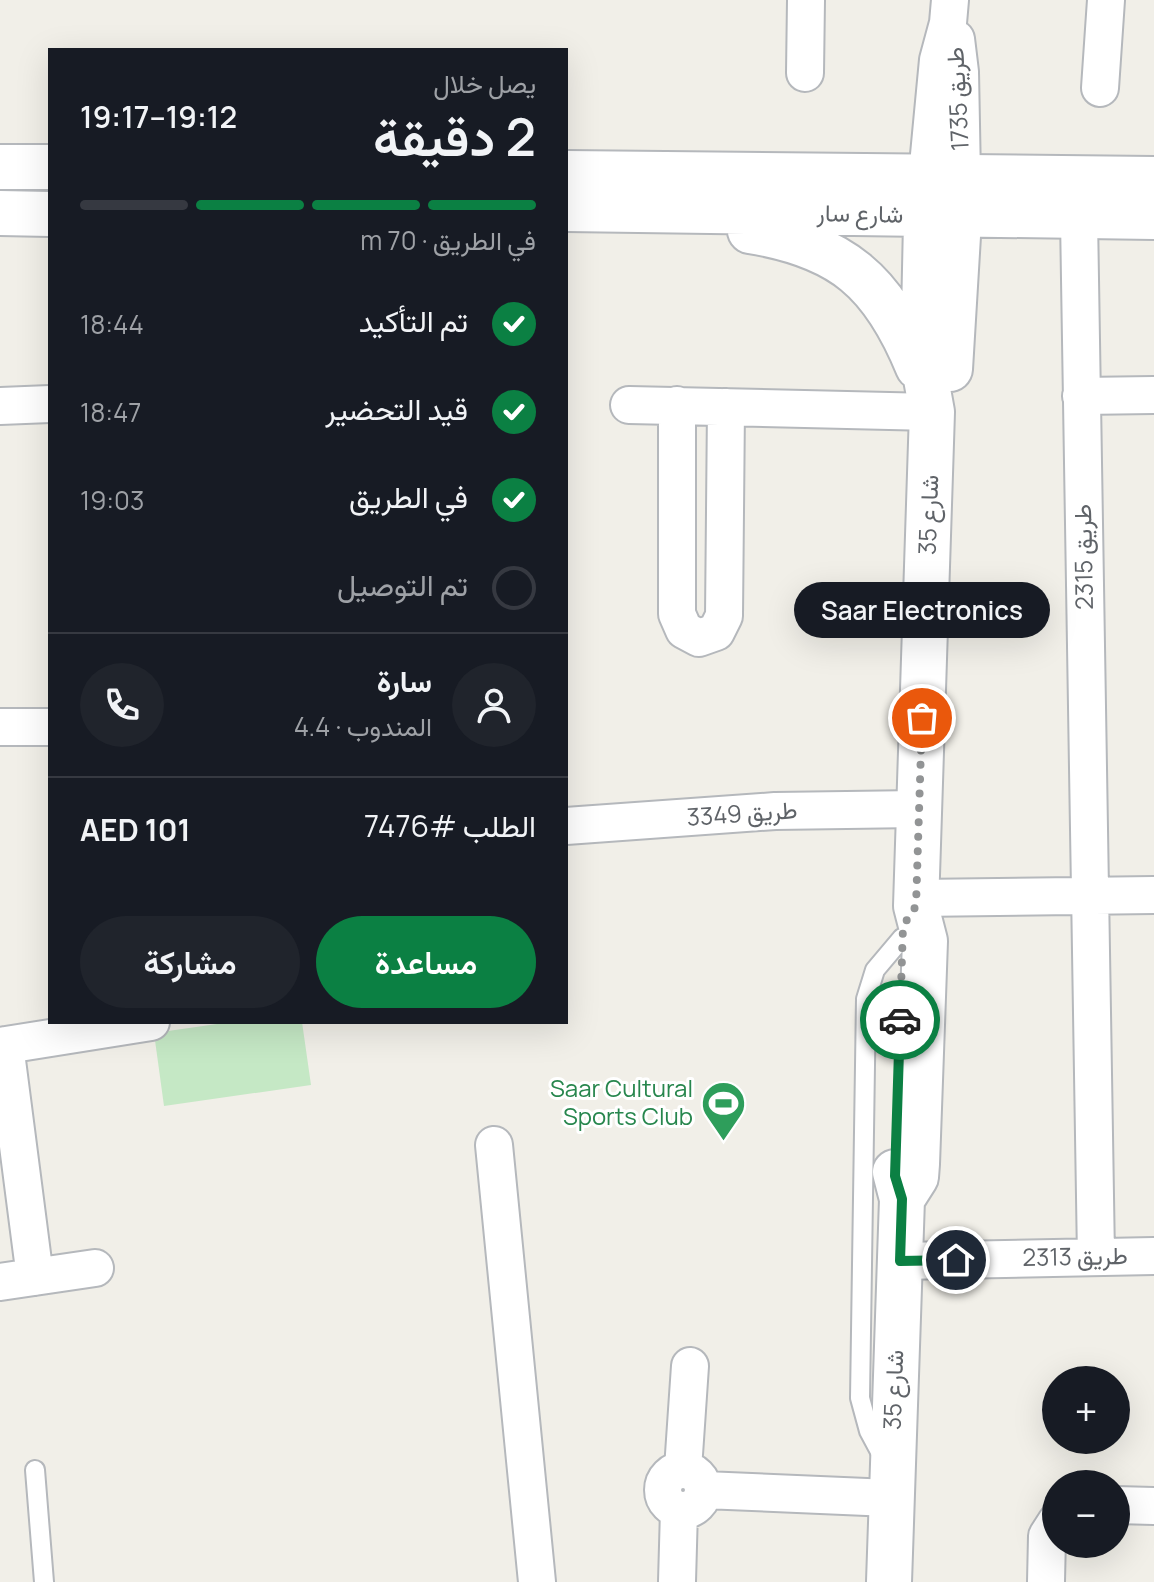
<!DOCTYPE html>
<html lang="ar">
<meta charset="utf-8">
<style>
body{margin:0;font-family:Manrope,Vazirmatn,sans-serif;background:#20242c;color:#f1f3f6;direction:rtl;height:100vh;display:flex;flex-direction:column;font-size:30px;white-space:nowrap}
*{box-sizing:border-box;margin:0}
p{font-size:26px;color:#9ea1a6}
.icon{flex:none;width:44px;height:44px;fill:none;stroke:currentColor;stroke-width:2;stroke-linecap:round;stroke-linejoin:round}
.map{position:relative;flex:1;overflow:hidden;direction:ltr}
.details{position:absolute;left:48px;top:48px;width:520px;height:976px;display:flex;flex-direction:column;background:#171b24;border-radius:0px;box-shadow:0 8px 32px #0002;direction:rtl}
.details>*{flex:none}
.controls{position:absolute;left:1042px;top:1366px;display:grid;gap:16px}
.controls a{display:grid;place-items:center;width:88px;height:88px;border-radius:50%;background:#171b24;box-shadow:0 8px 32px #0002;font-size:40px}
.pin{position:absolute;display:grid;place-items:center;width:68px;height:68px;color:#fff;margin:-34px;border:4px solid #fff;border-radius:50%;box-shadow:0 2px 8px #0007}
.courier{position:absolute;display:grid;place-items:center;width:80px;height:80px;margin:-40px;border:6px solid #0b8043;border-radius:50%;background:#fff;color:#222;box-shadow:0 2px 10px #0007}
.bubble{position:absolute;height:56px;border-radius:28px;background:#171b24;box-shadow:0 8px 32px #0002;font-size:26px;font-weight:600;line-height:56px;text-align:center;direction:rtl}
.headline em{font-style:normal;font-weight:600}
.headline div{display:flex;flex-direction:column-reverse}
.headline{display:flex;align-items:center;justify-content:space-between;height:136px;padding:0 32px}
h1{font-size:52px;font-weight:600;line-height:60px}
.bar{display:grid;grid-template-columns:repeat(4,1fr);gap:12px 8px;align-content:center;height:96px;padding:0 32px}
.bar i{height:10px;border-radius:6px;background:#363941}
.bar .on{background:#0b8043}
.bar p{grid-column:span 4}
.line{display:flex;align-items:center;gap:20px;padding:0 32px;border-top:2px solid #363941}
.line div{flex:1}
.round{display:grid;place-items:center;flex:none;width:84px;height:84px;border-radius:42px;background:#20242c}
ol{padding:0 32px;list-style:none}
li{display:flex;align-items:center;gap:24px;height:88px}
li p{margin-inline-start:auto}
li .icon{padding:8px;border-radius:50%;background:#0b8043;color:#fff;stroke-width:4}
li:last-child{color:#9ea1a6}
li i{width:44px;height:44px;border:4px solid #363941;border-radius:50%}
.cta{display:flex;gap:16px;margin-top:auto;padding:16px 32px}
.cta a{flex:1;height:92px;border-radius:48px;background:#0b8043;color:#fff;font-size:32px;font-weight:600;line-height:92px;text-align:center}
.cta a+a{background:#20242c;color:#f1f3f6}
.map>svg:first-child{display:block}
.green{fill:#c5e8c5}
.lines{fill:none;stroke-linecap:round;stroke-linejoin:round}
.service-casing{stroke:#b5b8bc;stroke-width:22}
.minor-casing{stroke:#b5b8bc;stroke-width:40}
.tertiary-casing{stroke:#b5b8bc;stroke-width:48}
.service{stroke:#fff;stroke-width:18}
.minor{stroke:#fff;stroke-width:36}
.tertiary{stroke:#fff;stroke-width:44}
.done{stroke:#929495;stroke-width:8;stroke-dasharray:0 14.4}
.route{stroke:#0b8043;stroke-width:10}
.labels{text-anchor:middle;stroke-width:6;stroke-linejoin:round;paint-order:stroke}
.street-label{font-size:24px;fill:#5f6368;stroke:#fff}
.leisure-label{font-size:24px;fill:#27864d;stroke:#fff;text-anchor:end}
</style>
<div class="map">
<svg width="1154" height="1582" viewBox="0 0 1154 1582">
<rect width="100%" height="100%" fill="#f1efe8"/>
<path class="green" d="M231,1022H302L311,1085L164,1106L154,1033Z"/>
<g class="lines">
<defs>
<path id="service" d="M884,1459L869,1431L860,1398L866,999L875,970L902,938
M35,1470L44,1582"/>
<path id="minor" d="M956,39L960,72L962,177
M805,73L806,0
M1100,88L1106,0
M927,176L938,60L948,23L950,0
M1079,218L1096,1257
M1081,396L1154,395
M629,405L932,412
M677,405V614L684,630L699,638L716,632L724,616L726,407
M0,406L50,404
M0,727H50
M566,826L775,811L918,809
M917,898L1154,895
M5,1045L35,1277
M0,1046L151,1022
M494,1145L537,1582
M900,1261L1154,1256
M0,1282L95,1268
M683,1469L690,1366
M663 1490a20 20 0 1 1 40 0a20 20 0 1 1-40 0Z
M704,1490L890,1498
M1116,1505L1154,1506
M677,1582L679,1510
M1046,1582L1047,1536L1056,1522"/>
<path id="tertiary" d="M0,167H50
M566,173L1154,179
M566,209L1154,217
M0,213L50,214
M750,231C842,246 883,281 918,367
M950,369L961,186
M902,1199L916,1177L917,1164L925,941L916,906L932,412L923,362L927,176
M889,1582L902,1199L895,1172"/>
</defs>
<use href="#service" class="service-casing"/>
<use href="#minor" class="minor-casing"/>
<use href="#tertiary" class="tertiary-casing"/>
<use href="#service" class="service"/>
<use href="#minor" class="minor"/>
<use href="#tertiary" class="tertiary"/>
</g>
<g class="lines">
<path class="done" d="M900,1020L903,926L916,906L922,718"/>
<path class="route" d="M900,1020L895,1176L902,1199L900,1261L956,1260"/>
</g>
<defs>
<symbol id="stadium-pin" viewBox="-11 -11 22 30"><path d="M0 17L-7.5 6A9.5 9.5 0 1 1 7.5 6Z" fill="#2e9e5b" stroke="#fff"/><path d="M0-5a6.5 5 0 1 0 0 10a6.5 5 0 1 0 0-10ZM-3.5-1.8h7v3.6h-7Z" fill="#fff"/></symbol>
</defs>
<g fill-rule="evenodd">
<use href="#stadium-pin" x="698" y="1078" width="51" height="69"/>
</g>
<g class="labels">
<g class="street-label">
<text transform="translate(958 99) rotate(-93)" y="8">طريق 1735</text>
<text transform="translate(860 214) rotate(1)" y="8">شارع سار</text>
<text transform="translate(929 515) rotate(-88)" y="8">شارع 35</text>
<text transform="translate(1084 557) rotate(-91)" y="8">طريق 2315</text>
<text transform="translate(742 814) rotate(-4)" y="8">طريق 3349</text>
<text transform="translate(1075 1257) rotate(-1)" y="8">طريق 2313</text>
<text transform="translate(894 1390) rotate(-88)" y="8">شارع 35</text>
</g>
<g class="leisure-label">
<text x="693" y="1097">Saar Cultural<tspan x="693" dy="28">Sports Club</tspan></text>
</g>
</g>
</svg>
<div class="controls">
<a>+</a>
<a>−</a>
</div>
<div class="pin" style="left:922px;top:718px;background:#ea580c"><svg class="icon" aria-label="bag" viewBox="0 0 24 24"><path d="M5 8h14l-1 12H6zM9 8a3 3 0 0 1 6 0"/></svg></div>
<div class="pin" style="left:956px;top:1260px;background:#1f2937"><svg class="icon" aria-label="home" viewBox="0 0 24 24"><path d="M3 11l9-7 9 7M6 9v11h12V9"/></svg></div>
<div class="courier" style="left:900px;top:1020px"><svg class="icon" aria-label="car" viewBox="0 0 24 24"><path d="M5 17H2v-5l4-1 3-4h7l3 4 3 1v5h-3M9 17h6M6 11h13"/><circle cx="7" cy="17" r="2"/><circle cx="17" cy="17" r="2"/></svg></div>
<div class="bubble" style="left:794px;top:582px;width:256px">Saar Electronics</div>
<section class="details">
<div class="headline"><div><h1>2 دقيقة</h1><p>يصل خلال</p></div><em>19:12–19:17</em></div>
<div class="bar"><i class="on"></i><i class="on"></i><i class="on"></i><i></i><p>في الطريق · 70 m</p></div>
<ol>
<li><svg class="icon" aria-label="check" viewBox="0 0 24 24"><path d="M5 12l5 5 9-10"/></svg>تم التأكيد<p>18:44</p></li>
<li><svg class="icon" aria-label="check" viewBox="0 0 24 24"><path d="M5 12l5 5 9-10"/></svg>قيد التحضير<p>18:47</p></li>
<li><svg class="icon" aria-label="check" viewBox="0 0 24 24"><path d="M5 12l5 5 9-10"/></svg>في الطريق<p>19:03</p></li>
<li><i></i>تم التوصيل</li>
</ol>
<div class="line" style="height:144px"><a class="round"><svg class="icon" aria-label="person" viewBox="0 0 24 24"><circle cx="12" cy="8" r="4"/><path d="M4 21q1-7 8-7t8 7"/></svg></a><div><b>سارة</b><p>المندوب · 4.4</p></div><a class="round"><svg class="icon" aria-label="phone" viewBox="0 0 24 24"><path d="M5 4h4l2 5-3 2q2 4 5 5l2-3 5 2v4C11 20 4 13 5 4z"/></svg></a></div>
<div class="line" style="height:104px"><div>الطلب #7476</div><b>AED 101</b></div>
<div class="cta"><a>مساعدة</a><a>مشاركة</a></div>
</section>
</div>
